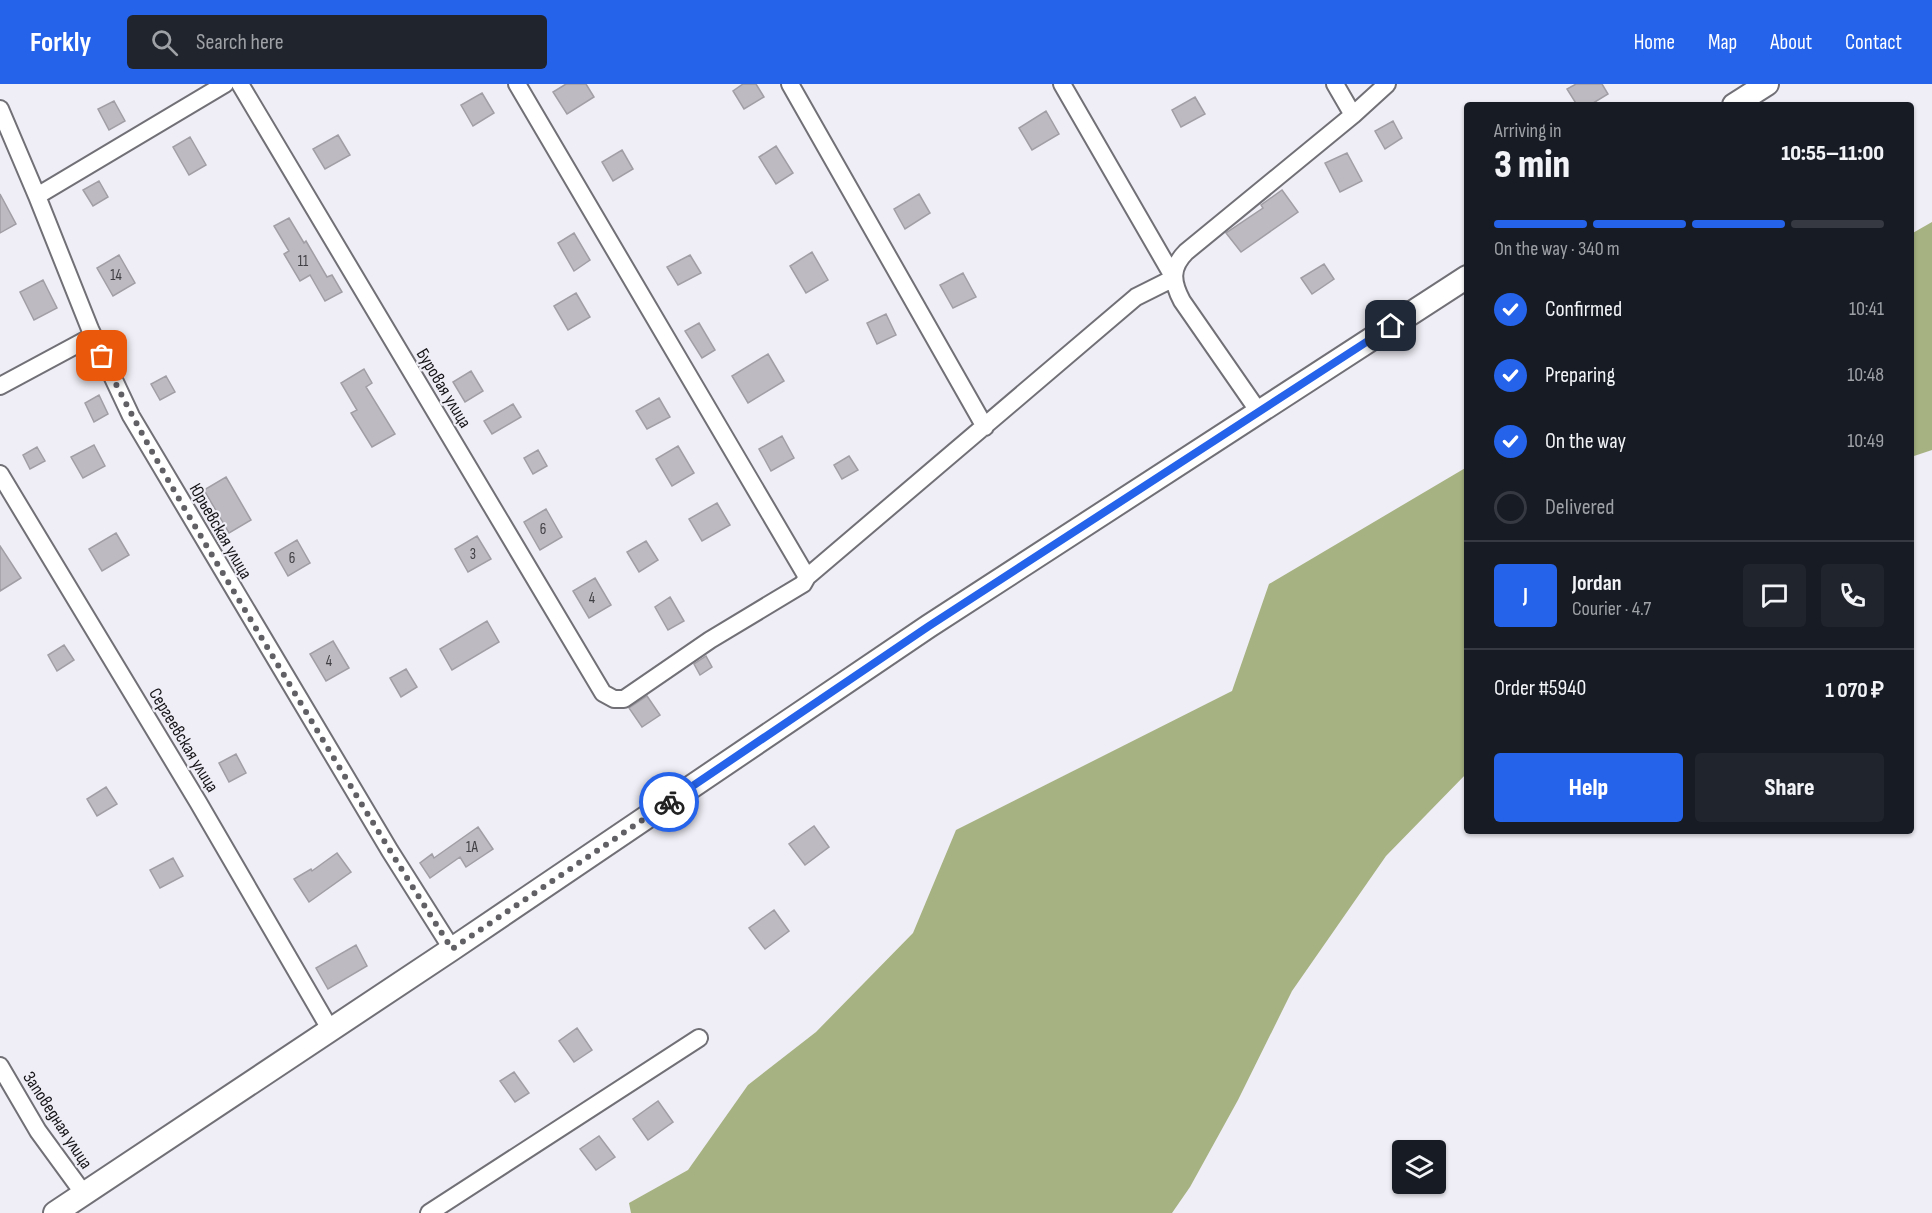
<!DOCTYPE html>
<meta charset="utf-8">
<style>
body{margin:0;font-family:"Sofia Sans Condensed",sans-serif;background:#20242c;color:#f1f3f6;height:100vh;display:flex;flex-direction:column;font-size:22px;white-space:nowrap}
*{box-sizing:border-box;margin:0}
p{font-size:20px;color:#9ea1a6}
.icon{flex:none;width:33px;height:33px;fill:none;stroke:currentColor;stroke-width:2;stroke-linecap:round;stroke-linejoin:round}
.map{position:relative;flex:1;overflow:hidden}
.sheet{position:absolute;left:1464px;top:18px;width:450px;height:732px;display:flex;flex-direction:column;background:#171b24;border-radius:6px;box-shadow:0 2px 4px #0004}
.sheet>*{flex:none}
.tools{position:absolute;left:1392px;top:1056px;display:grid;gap:12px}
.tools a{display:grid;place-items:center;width:54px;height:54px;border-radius:6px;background:#171b24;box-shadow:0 2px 4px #0004;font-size:30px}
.pin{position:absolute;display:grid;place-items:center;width:51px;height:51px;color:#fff;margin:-26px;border-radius:12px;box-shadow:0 3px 9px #0006}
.courier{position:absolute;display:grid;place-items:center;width:60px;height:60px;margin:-30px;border:4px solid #2563eb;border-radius:50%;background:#fff;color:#222;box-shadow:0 2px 8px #0007}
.head em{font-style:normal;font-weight:800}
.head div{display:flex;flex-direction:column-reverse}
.head{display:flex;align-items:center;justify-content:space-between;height:102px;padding:0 30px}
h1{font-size:39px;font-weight:800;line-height:45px}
.bar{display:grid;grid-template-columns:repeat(4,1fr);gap:9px 6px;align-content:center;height:72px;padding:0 30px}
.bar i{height:8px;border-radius:4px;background:#363941}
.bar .selected{background:#2563eb}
.bar p{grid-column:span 4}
.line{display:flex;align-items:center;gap:15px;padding:0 30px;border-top:2px solid #363941}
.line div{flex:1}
.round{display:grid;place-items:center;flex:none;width:63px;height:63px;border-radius:6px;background:#20242c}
ol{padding:0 30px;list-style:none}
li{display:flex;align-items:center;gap:18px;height:66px}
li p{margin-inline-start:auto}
li .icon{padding:6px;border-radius:50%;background:#2563eb;color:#fff;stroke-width:4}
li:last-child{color:#9ea1a6}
li i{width:33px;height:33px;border:3px solid #363941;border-radius:50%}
.action{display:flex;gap:12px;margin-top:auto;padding:12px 30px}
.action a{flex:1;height:69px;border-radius:6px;background:#2563eb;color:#fff;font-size:24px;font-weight:800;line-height:69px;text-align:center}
.action a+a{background:#20242c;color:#f1f3f6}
header{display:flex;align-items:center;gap:36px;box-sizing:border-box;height:84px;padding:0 30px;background:#2563eb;color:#fff}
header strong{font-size:28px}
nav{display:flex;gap:33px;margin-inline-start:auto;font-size:21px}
.search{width:420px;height:54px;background:#20242c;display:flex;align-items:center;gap:15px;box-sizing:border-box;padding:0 21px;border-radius:6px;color:#9ea1a6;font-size:22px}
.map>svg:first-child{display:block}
.forest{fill:#a6b281}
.building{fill:#bdbac1;stroke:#a19ea5;stroke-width:1.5}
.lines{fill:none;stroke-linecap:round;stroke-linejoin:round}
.minor-casing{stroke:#727077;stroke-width:20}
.secondary-casing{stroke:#727077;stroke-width:26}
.minor{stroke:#fff;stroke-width:16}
.secondary{stroke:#fff;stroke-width:22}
.done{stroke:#616065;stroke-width:6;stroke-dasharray:0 10.8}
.route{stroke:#2563eb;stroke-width:8}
.labels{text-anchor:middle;stroke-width:4.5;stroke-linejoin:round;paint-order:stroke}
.number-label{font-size:15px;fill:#3f3e42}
.street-label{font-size:18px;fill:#151417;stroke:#efedf5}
</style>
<header>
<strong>Forkly</strong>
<div class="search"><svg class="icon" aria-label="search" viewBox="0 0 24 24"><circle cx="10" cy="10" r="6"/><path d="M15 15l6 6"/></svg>Search here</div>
<nav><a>Home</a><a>Map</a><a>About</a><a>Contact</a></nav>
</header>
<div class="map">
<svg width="1932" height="1129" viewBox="0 0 1932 1129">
<rect width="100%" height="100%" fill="#efedf5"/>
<path class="forest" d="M1932,138V366L1911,373V150Z
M1467,383V689L1386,772L1292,907L1238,1016L1190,1103L1172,1129H631L629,1119L688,1086L748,1001L816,948L913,849L956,746L1232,607L1269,500Z"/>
<path class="building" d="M566,0H586L594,13L567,30L553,8Z
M743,0H756L764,13L744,25L733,7Z
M1576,0H1602L1608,10L1590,21H1577L1567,5Z
M482,9L494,29L473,42L461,21Z
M1195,13L1205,30L1181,43L1172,26Z
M114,17L125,37L109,46L98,25Z
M1046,27L1059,50L1032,66L1019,44Z
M1393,37L1402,54L1385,65L1375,47Z
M338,51L350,71L325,85L313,65Z
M190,53L206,81L189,91L173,63Z
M776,62L793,89L776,100L759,73Z
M622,66L633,85L613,97L602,78Z
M1347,69L1362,97L1340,108L1325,79Z
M99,97L108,113L93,122L83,106Z
M1282,106L1298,128L1241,168L1226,149L1263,124L1261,121Z
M0,110L16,140L0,149Z
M919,110L930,129L905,145L894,125Z
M289,134L304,159L306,157L327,193L332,191L342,208L325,217L310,191L300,197L284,170L289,167L274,142Z
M574,149L590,176L574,187L558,159Z
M812,168L828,196L806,209L790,182Z
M119,171L135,199L113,212L97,184Z
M690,171L701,189L678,201L667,183Z
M1324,180L1334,195L1312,210L1301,194Z
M963,189L976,213L953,224L940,201Z
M43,196L57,224L34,236L20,208Z
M576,209L590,233L568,246L554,222Z
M886,230L896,251L877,260L867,239Z
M699,239L715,266L702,274L685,247Z
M768,270L784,297L748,319L732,292Z
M364,285L372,299L366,303L395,350L372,363L351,329L357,326L341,299Z
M471,287L483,307L465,318L453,298Z
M166,292L175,308L160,316L151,300Z
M99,311L108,330L94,338L85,319Z
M659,314L670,333L647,345L636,327Z
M513,320L521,333L492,350L484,337Z
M782,352L794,374L771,387L759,365Z
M94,361L105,382L83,394L71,373Z
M678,362L694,389L672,402L656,375Z
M37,363L45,377L30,385L23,371Z
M538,366L547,382L533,390L524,374Z
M849,372L858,386L842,395L834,381Z
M226,393L251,436L229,449L204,406Z
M717,419L730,441L702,457L689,435Z
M546,425L562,453L540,466L524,438Z
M116,449L129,471L102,487L89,465Z
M477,452L491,475L468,488L455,465Z
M297,456L310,479L288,492L275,469Z
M646,457L658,476L639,488L627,468Z
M0,462L21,494L0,507Z
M595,494L611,521L589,534L573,507Z
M670,513L684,537L668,546L655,523Z
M487,537L499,558L452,586L440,565Z
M333,557L349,584L326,597L310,570Z
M64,561L74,576L57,587L48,571Z
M706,572L712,583L700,591L694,580Z
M406,585L417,603L401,613L390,594Z
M647,612L660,631L642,643L629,624Z
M236,670L246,689L229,698L219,679Z
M106,703L117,720L97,732L87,715Z
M814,742L829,763L805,781L789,760Z
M478,743L493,765L466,783L460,773L430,794L420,779L432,770L434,774Z
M337,769L351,788L309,818L294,795L311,785L312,787Z
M173,774L183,792L160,804L150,786Z
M774,826L789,847L765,865L749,844Z
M356,861L367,882L328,905L316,884Z
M577,944L592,966L574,978L559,957Z
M514,988L529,1009L515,1018L500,997Z
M658,1017L673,1038L648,1056L633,1035Z
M599,1052L615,1073L596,1086L580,1065Z"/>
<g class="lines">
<defs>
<path id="minor" d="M240,0L603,609L614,615H624L710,556L803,500L807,493L1136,213L1174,194L1062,0
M517,0L807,493
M790,0L985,343
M1335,0L1353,31
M0,25L37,112L90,245L131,332L390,767L452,865
M37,112L225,0
M0,302L93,252
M1259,328L1182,217C1172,198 1170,184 1186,168L1353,31L1387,0
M0,390L198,718L330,945
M0,982L38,1047L84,1110
M429,1129L699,954"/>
<path id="secondary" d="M1734,21L1767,0
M55,1129L452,865L929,542L1467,193"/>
</defs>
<use href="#minor" class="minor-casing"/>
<use href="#secondary" class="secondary-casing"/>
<use href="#minor" class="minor"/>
<use href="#secondary" class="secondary"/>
</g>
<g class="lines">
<path class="done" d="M102,272C148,367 204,457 258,548C322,654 385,761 452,865L669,718"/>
<path class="route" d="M669,718L929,542L1391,242"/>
</g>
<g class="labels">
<g class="number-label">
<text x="303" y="182">11</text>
<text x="116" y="196">14</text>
<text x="543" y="450">6</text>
<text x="473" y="475">3</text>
<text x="292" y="479">6</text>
<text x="592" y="519">4</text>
<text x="329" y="582">4</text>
<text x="472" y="768">1А</text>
</g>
<g class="street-label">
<text transform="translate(444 304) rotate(59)" y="6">Буровая улица</text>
<text transform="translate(221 447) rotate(60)" y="6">Юрьевская улица</text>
<text transform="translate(184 656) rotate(59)" y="6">Сергеевская улица</text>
<text transform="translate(58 1036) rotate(57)" y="6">Заповедная улица</text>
</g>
</g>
</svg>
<div class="tools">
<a><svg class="icon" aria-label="layers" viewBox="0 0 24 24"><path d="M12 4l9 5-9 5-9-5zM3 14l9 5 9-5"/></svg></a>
</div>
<div class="pin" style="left:102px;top:272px;background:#ea580c"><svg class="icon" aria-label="bag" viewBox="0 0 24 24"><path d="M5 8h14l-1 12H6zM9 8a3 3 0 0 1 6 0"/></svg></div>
<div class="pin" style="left:1391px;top:242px;background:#1f2937"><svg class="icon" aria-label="home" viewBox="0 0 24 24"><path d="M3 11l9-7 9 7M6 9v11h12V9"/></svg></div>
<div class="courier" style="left:669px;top:718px"><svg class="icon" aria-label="bike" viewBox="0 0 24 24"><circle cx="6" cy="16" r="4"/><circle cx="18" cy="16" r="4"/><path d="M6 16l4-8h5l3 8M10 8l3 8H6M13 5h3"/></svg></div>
<section class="sheet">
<div class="head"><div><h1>3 min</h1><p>Arriving in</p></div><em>10:55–11:00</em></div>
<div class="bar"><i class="selected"></i><i class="selected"></i><i class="selected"></i><i></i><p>On the way · 340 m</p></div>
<ol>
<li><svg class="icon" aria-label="check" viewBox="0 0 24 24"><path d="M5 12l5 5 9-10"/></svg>Confirmed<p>10:41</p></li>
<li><svg class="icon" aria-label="check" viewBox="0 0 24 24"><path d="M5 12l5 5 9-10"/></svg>Preparing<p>10:48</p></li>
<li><svg class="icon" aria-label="check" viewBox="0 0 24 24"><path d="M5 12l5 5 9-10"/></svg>On the way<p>10:49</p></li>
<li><i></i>Delivered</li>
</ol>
<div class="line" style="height:108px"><b class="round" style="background:#2563eb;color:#fff">J</b><div><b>Jordan</b><p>Courier · 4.7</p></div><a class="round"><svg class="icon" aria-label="chat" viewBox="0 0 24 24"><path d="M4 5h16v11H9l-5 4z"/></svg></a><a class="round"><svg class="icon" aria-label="phone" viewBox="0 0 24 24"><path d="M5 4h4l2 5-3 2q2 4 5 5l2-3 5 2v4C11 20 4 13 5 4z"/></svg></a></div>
<div class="line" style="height:78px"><div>Order #5940</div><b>1 070 ₽</b></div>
<div class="action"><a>Help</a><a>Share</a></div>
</section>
</div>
